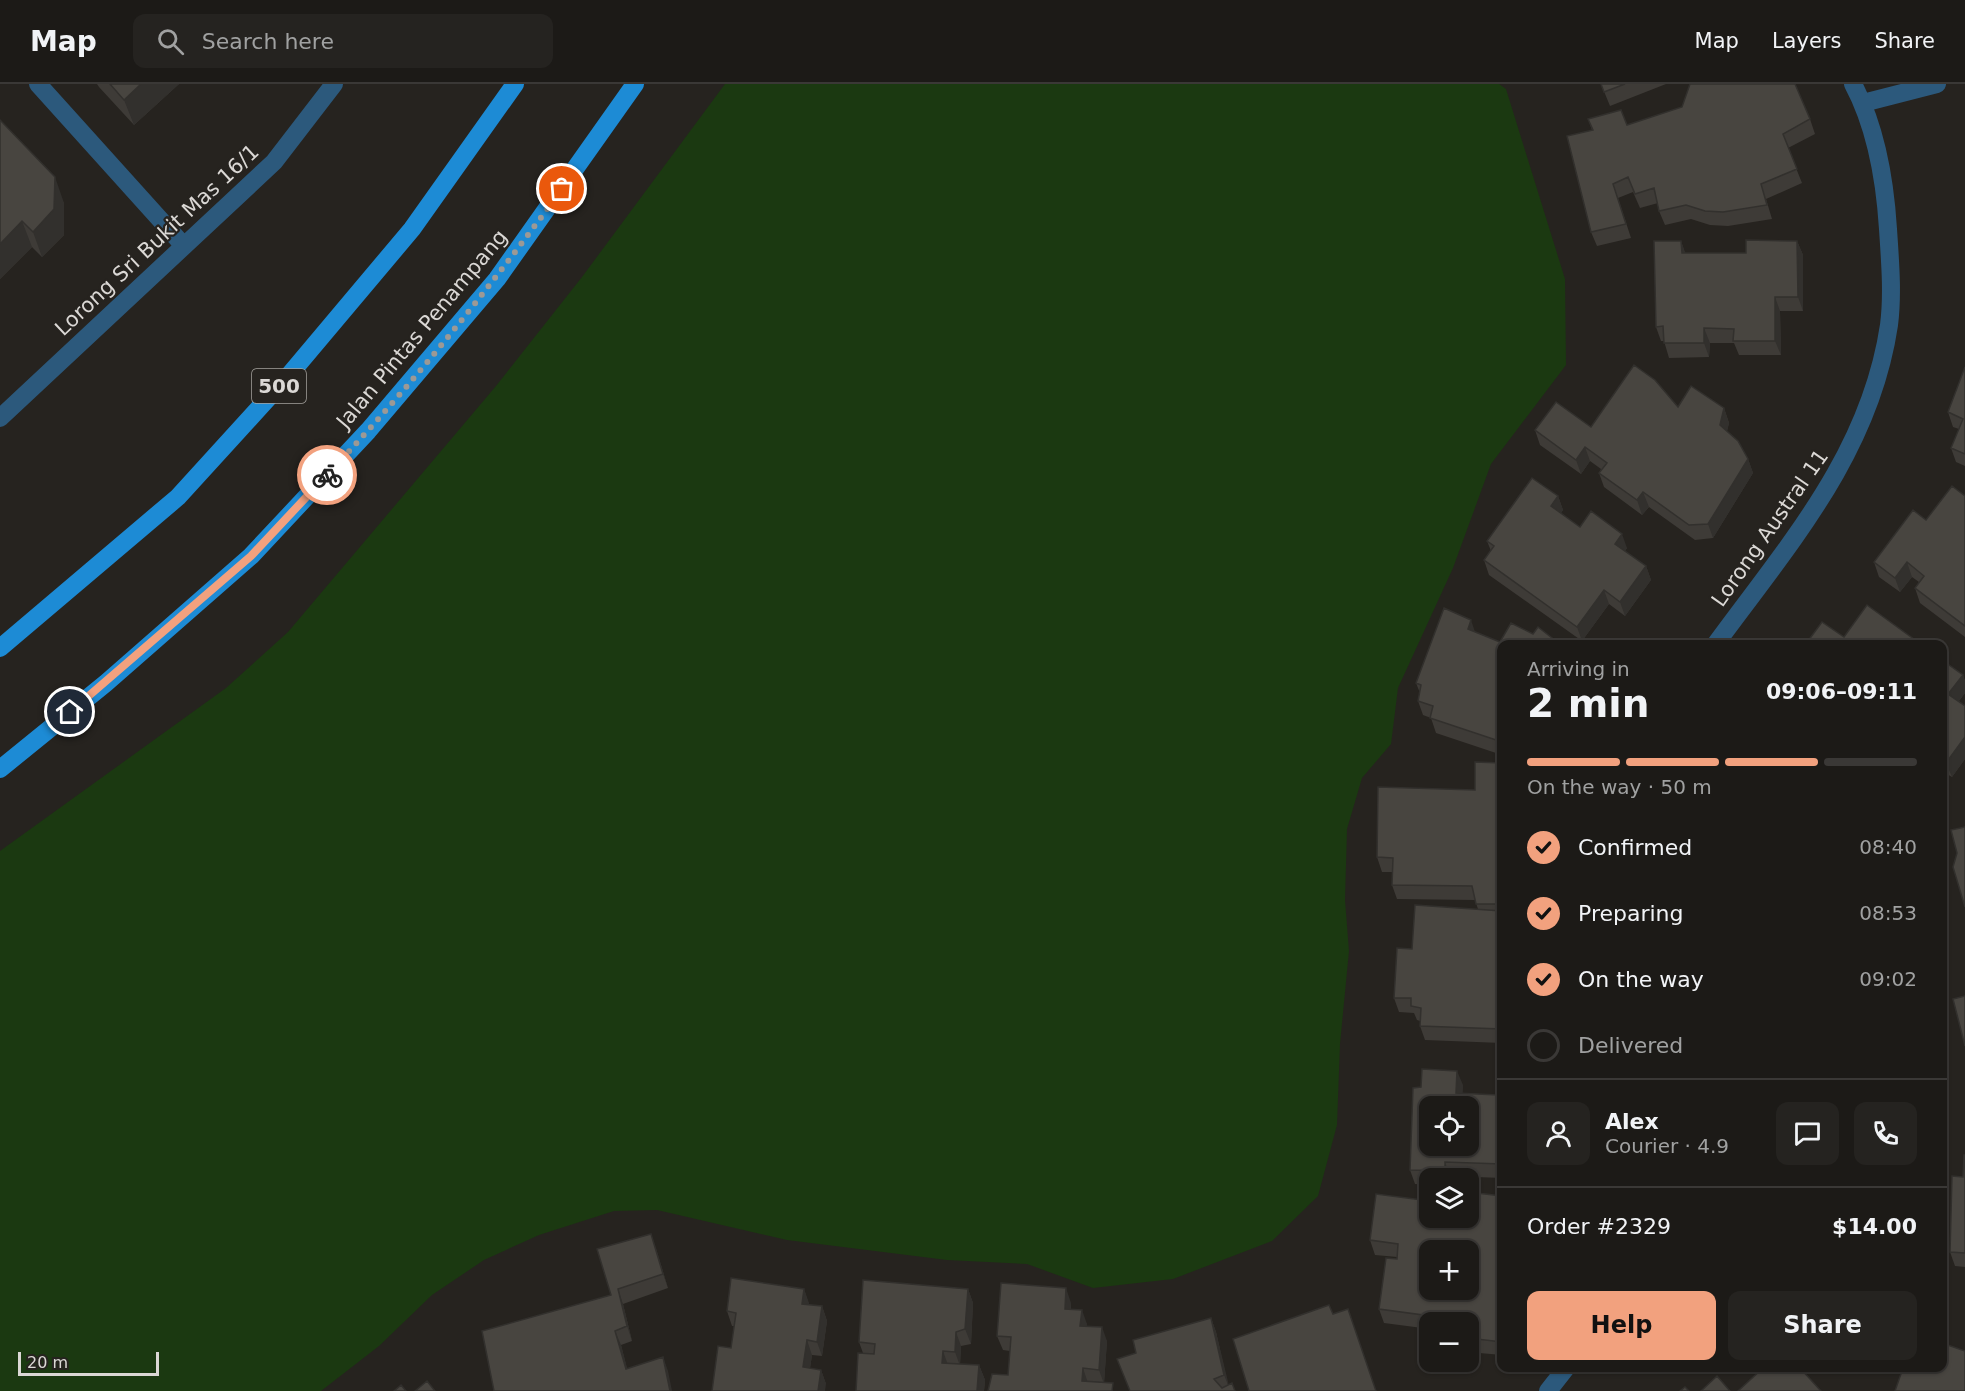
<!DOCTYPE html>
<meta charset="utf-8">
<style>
body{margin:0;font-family:"DejaVu Sans",sans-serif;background:#252320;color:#f1f3f6;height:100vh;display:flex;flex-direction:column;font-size:22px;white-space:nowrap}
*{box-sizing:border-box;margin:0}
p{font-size:20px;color:#a0a1a1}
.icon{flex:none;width:33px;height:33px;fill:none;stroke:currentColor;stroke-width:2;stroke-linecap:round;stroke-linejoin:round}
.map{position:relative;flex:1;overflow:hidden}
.panel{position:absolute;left:1497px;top:556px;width:450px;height:732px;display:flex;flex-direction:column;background:#1c1a17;border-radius:12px;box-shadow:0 2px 4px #0004,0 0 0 2px #3a3836}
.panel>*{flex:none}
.controls{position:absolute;left:1419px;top:1012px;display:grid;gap:12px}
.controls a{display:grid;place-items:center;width:60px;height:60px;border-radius:12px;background:#1c1a17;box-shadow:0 2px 4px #0004,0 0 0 2px #3a3836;font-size:30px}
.scale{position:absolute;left:18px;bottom:15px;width:141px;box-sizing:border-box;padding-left:6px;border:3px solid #dbd8d5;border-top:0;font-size:16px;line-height:21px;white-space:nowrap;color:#dbd8d5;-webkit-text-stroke:4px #26231f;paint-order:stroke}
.pin{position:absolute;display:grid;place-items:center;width:51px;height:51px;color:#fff;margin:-26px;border:3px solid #fff;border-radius:50%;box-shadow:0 2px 6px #0007}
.courier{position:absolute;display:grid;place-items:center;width:60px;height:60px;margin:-30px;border:4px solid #f2a17e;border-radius:50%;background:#fff;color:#222;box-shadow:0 2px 8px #0007}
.headline em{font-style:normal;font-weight:800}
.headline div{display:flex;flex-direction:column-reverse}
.headline{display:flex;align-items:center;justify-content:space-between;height:102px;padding:0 30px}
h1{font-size:39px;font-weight:800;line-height:45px}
.bar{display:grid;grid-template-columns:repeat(4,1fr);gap:9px 6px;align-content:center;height:72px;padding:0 30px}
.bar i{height:8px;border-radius:4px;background:#3a3836}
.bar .on{background:#f2a17e}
.bar p{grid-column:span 4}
.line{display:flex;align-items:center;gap:15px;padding:0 30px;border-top:2px solid #3a3836}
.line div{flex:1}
.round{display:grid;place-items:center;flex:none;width:63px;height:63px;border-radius:12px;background:#252320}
ol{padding:0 30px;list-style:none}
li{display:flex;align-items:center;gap:18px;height:66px}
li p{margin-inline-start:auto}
li .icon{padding:6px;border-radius:50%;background:#f2a17e;color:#111;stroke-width:4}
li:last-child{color:#a0a1a1}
li i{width:33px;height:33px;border:3px solid #3a3836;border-radius:50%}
.action{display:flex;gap:12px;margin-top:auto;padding:12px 30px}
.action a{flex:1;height:69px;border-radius:12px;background:#f2a17e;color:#111;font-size:24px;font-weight:800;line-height:69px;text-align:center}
.action a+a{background:#252320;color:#f1f3f6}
header{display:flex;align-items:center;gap:36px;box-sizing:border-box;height:84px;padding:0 30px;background:#1c1a17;border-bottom:2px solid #3a3836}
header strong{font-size:28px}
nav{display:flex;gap:33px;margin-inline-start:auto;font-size:21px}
.search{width:420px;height:54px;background:#252320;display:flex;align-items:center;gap:15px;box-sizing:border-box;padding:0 21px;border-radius:12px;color:#a0a1a1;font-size:22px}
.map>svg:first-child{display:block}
.green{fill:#1b3911}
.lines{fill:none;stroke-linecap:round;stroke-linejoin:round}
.street{stroke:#2c597c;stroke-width:18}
.primary{stroke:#1d8bd5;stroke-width:18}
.wall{fill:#3e3b37}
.shaded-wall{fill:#32302d}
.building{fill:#484540;stroke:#32302d;stroke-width:1.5;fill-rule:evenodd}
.done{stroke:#9c9995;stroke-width:6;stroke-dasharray:0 10.8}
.route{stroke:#f2a17e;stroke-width:8}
.labels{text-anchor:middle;stroke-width:4.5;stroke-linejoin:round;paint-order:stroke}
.shield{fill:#26231f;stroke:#a5a29e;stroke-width:1.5}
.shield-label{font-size:20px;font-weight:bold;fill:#dbd8d5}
.street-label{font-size:21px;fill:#dbd8d5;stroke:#26231f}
</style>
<header>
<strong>Map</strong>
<div class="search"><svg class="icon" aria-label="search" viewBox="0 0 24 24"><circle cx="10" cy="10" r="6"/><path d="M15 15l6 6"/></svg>Search here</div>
<nav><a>Map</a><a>Layers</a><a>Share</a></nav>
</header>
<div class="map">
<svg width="1965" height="1307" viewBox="0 0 1965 1307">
<rect width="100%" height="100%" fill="#26231f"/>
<path class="green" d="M725,0H1499L1506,5L1565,195L1566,281L1491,380L1453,484L1398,604L1391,660L1362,694L1347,745L1345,816L1349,867L1340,960L1337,1041L1318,1112L1272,1157L1173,1195L1093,1204L1027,1180L947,1176L787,1156L657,1126L614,1127L539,1151L484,1176L432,1211L379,1262L321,1307H0V767L226,604L288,548L496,302L582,193Z"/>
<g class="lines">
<path class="street" d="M38,0L184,162
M1863,19L1937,0
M0,334L274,78L334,0
M1715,561C1789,460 1870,369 1889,241C1893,210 1890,176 1888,145C1885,97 1876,43 1853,0
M1548,1307L1566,1284"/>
<path class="primary" d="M0,564L178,413L290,290L412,145L515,0
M0,685L106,599L251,472L368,347L497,195L635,0"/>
</g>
<path class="wall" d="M97,0H179L134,41L99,3Z
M1601,0H1666L1610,22Z
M1682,23L1810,35L1815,50L1788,64L1802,99L1766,115L1772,135L1728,142L1710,141L1691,135L1665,141L1659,127L1658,119L1640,124L1633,108L1618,114L1631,154L1597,162L1591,148L1592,46L1588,35L1627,41Z
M0,36L64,119V151L42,173L32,163L0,195Z
M1681,157L1685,169H1746L1797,157L1803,171V227H1780L1781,271H1739L1734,259H1710L1709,273L1669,274L1664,257H1661L1656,243Z
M1965,283V382L1956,378L1951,364L1959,345L1953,343L1948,328Z
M1678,323L1724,324L1729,339L1727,347L1748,375L1753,389L1713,454L1695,456L1649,423L1642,431L1604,403L1599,389L1601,385L1590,377L1581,390L1540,361L1535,346L1591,343Z
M1558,412L1563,426L1561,429L1580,443L1627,464L1625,467L1646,482L1651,496L1625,532L1609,520L1582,557L1489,491L1484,476L1491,467L1487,457Z
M1965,412V553L1920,519L1915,504L1919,498L1912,493L1900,508L1879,493L1874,478L1926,436Z
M1475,548L1500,558L1533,550L1561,561H1502V671L1436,649L1431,634L1423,631L1418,617L1420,609L1416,599Z
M1942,576L1963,591L1965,597V609L1959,617L1965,622V675L1952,693L1942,687Z
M1502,679V959L1425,956L1420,942V937L1417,936L1414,929L1399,928L1394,914L1412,865L1478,825L1475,816L1397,815L1392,801L1393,788H1382L1377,773L1475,706Z
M1502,989V1094L1450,1092V1095H1430V1101L1415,1100L1410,1086L1463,1001L1462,1009L1498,1011Z
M1965,1071V1183L1955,1182L1950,1168L1963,1093Z
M1502,1112V1271L1468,1268V1239H1430V1245L1384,1239L1379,1225L1397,1173L1375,1171L1370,1156L1430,1134Z
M651,1150L668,1204L623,1220L632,1257L621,1261L627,1285L668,1287L494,1307L611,1211Z
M804,1205L809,1221L822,1222L827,1237L822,1272L812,1271L810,1284L821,1286L826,1300L731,1264L734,1242H732L727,1227Z
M968,1205L973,1219L971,1260L961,1262L960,1280L979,1281L985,1296L984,1307H856L863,1269L859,1258Z
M1071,1219V1226L1087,1240V1242L1107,1257L1104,1299L1008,1291L1010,1267L1003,1266L997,1252Z
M1211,1234L1216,1248L1228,1301L1235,1307H1130L1117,1275L1136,1269Z"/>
<path class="shaded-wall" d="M141,0H179L134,41L124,16Z
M55,93L64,119V151L42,173L33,148Z
M22,137L32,163L0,195V160Z
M1681,157L1686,171L1682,169Z
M1797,157L1803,171V227L1798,213Z
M1775,213L1780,227L1781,271L1775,257Z
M1704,244L1710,259L1709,273L1704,259Z
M1724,324L1729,339L1725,355L1720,341Z
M1585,363L1590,377L1581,390L1576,376Z
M1748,375L1753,389L1713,454L1708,440Z
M1643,408L1649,423L1642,431L1637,416Z
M1558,412L1563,426L1556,436L1551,422Z
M1622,450L1627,464L1620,474L1615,460Z
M1907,478L1912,493L1900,508L1895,494Z
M1646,482L1651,496L1625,532L1620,518Z
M1604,506L1609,520L1582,557L1577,543Z
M1471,536L1476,551L1468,545Z
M1963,591L1965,597V609L1953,624L1948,610Z
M1965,653V675L1952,693L1946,679Z
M1457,987L1463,1001L1462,1023L1456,1009Z
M1445,1078L1450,1092V1095H1448L1445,1087Z
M651,1150L656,1164L668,1204L663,1190Z
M1066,1204L1071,1219L1070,1240L1065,1225Z
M618,1205L623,1220L632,1257L627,1242Z
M804,1205L809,1219L807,1234L802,1220Z
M968,1205L973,1219L971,1260L965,1245Z
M822,1222L827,1237L822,1272L817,1258Z
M1082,1226L1087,1240L1086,1256L1080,1242Z
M1211,1234L1216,1248L1230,1306L1224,1291Z
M1102,1243L1107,1257L1104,1300L1099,1286Z
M615,1247L621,1261L631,1299L626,1285Z
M956,1248L961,1262L960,1282L955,1268Z
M807,1256L812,1271L808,1298L803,1283Z
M943,1267L948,1281L942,1279Z
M663,1273L668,1287L672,1307H670Z
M979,1281L985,1296L984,1307H977Z
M1083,1284L1088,1299L1082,1297Z
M821,1286L826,1300L825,1307H818Z"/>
<path class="building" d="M110,0H141L124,16Z
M1601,0H1625L1604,8Z
M1690,0H1795L1810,35L1783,50L1797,85L1761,100L1767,121L1723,128L1705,127L1686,121L1659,127L1654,104L1635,110L1628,93L1613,100L1626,140L1591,148L1567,52L1593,46L1588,35L1621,26L1627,41L1682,23Z
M0,36L55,93L54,125L33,148L22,137L0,160Z
M1746,156L1797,157L1798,213H1775V257H1733L1734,245L1704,244V259H1664L1663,242L1656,243L1654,157H1681L1682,169H1746Z
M1634,281L1655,296L1678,323L1691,302L1724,324L1720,341L1738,357L1748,375L1708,440L1689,441L1643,408L1637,416L1599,389L1607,379L1585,363L1576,376L1535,346L1556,318L1591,343Z
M1965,283V370L1951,364L1963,335L1948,328Z
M1532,394L1558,412L1551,422L1580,443L1591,427L1622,450L1615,460L1646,482L1620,518L1604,506L1577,543L1484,476L1494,462L1487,457Z
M1952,402L1965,412V542L1915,504L1924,492L1907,478L1895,494L1874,478L1913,426L1926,436Z
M1867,521L1922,561H1805L1822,538L1844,553Z
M1444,524L1471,536L1468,545L1500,558L1511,539L1533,550L1538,543L1561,561H1502V658L1430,634L1433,622L1418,617L1421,601L1416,599Z
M1942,576L1963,591L1948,610L1965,622V653L1946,679L1942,676Z
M1475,678L1502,679V820H1476L1472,802L1392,801L1393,774L1377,773L1378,703L1475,706Z
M1965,743V823L1953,783L1957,769L1951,746Z
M1415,821L1502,827V945L1420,942L1421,924L1411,922V914H1394L1397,864L1412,865Z
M1965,912V962L1953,915Z
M1422,985L1457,987L1456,1009L1498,1011L1499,989H1502V1080L1445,1078V1087L1410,1086L1413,1004L1421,1003ZM1430,1023H1468V1062H1430Z
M1964,1071H1965V1169L1950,1168L1952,1092L1963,1093Z
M1468,1108L1502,1112V1258L1468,1254V1239H1454L1453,1235L1379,1225L1386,1174L1397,1175L1398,1160L1370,1156L1376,1110L1430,1117V1134H1468ZM1430,1167H1468V1206H1430Z
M651,1150L663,1190L618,1205L627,1242L615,1247L626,1285L663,1273L670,1307H494L482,1247L611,1211L597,1165Z
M731,1194L804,1205L802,1220L822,1222L817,1258L807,1256L803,1283L821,1286L818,1307H712L718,1262L731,1264L736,1229L727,1227Z
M863,1196L968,1205L965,1245L956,1248L955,1268L943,1267L942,1279L979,1281L977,1307H856L858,1269L874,1270L875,1260L859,1258Z
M1001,1199L1066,1204L1065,1225L1082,1226L1080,1242L1102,1243L1099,1286L1083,1284L1082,1297L1113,1299L1112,1307H988L992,1290L1008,1291L1011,1253L997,1252Z
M1329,1221L1333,1230L1348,1225L1376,1307H1249L1233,1255Z
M1211,1234L1224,1291L1214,1295L1222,1304L1232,1299L1235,1307H1130L1117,1275L1136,1269L1133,1256Z
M1942,1259L1965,1267V1307H1895L1903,1284H1942Z
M1763,1284H1800L1821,1307H1738Z
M1717,1292L1730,1307H1701Z
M427,1297L435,1307H415Z
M401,1301L406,1307H394Z
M1685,1303L1689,1307H1680Z"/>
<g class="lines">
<path class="done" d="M327,391C412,301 489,205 562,105"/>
<path class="route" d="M70,628L251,472L327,391"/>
</g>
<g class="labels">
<rect class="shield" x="252" y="285" width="54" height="34" rx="4.5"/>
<g class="shield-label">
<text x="279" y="309">500</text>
</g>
<g class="street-label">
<text transform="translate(157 156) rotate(-43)" y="7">Lorong Sri Bukit Mas 16/1</text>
<text transform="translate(422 245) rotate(-50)" y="7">Jalan Pintas Penampang</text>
<text transform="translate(1770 444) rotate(-55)" y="7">Lorong Austral 11</text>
</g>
</g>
</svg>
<div class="controls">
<a><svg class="icon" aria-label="locate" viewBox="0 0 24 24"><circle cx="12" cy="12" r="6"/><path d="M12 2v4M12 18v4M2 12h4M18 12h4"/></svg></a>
<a><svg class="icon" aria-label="layers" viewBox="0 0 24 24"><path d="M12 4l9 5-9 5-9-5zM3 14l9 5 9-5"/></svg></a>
<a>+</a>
<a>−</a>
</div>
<div class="scale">20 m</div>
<div class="pin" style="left:562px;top:105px;background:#ea580c"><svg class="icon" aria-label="bag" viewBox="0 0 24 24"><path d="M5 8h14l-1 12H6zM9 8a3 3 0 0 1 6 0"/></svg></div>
<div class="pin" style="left:70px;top:628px;background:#1f2937"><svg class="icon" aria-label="home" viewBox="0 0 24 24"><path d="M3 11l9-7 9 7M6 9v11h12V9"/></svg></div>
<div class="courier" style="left:327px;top:391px"><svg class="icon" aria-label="bike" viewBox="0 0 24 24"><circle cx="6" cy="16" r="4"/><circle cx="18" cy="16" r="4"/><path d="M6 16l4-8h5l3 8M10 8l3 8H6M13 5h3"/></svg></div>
<section class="panel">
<div class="headline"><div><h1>2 min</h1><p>Arriving in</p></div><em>09:06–09:11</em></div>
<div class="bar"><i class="on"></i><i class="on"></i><i class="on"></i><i></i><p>On the way · 50 m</p></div>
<ol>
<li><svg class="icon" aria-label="check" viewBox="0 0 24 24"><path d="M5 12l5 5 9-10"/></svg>Confirmed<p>08:40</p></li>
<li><svg class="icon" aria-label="check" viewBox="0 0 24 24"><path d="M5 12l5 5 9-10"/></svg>Preparing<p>08:53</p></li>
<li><svg class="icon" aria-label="check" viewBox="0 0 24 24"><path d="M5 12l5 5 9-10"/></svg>On the way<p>09:02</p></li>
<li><i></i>Delivered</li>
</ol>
<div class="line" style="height:108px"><a class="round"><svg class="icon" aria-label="person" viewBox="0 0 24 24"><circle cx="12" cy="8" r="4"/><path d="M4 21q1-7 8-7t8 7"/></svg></a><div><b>Alex</b><p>Courier · 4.9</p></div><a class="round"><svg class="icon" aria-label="chat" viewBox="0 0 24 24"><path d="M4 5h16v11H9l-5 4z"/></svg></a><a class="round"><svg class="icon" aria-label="phone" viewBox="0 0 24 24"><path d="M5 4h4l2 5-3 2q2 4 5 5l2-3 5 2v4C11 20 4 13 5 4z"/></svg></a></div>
<div class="line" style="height:78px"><div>Order #2329</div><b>$14.00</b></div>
<div class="action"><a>Help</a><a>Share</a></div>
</section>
</div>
